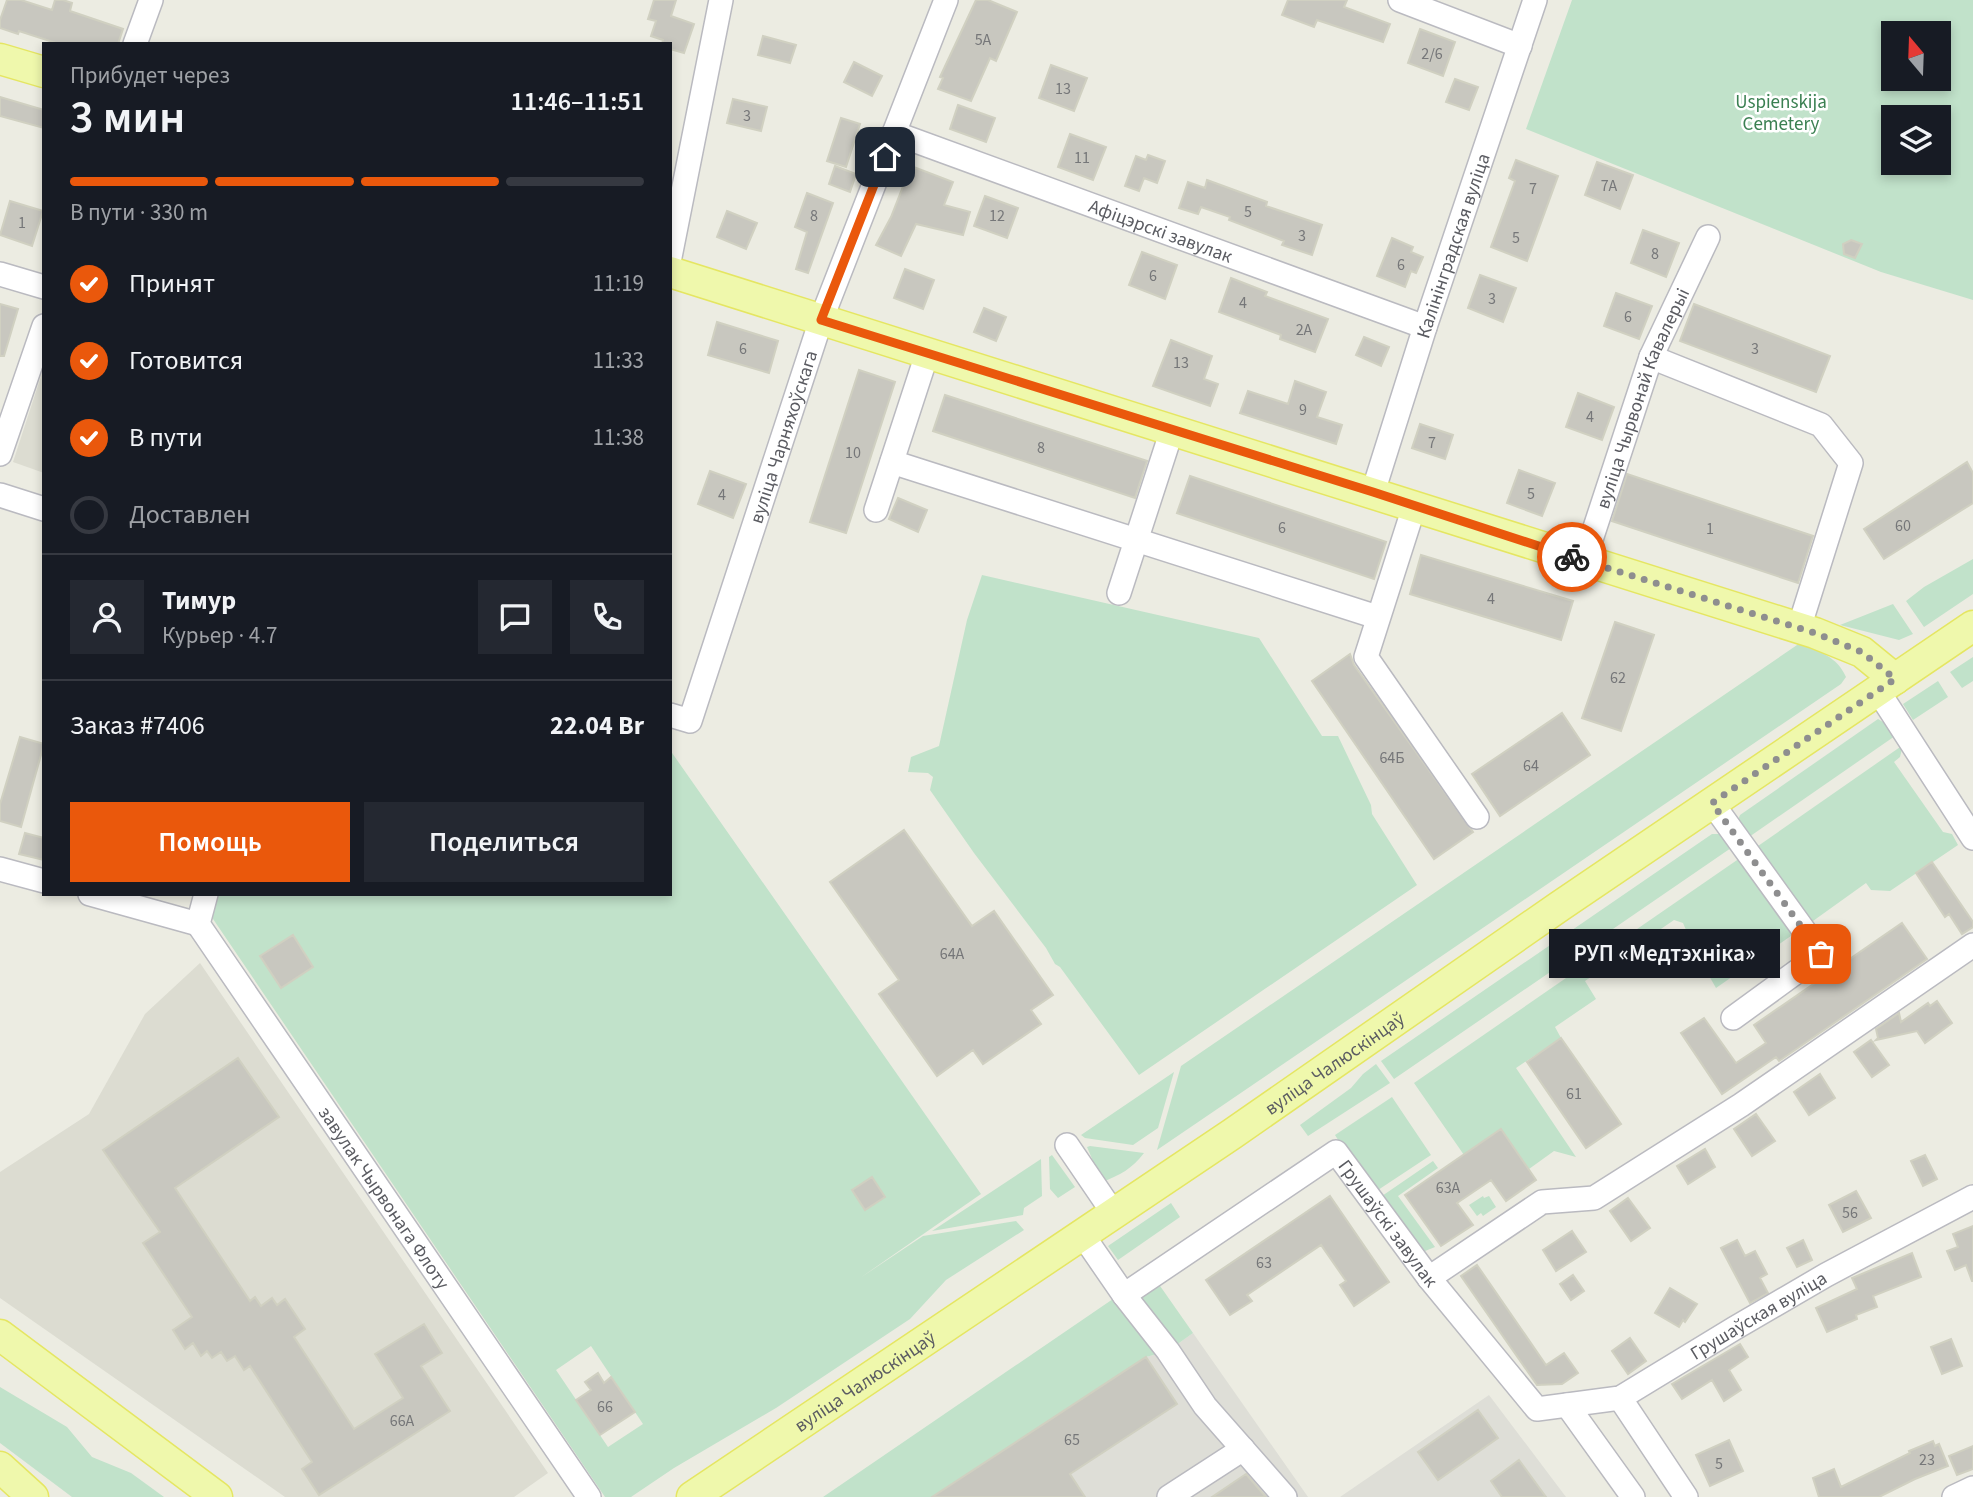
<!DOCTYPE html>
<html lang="ru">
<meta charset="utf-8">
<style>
body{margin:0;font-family:"Source Sans 3",sans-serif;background:#242831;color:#f1f3f6;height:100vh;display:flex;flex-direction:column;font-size:26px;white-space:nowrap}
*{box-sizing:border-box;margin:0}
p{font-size:23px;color:#9ea1a6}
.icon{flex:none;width:38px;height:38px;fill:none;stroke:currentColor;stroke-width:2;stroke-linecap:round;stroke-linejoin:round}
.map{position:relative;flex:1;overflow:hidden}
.details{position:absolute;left:42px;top:42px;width:630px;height:854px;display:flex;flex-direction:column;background:#171b24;border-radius:0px;box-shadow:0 4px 10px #0003}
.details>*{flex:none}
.needle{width:46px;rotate:341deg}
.tools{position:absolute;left:1881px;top:21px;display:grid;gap:14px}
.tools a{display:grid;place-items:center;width:70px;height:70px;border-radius:0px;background:#171b24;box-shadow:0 4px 10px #0003;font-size:35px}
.pin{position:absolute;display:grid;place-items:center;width:60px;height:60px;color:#fff;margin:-30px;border-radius:14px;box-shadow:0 4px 10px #0006}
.courier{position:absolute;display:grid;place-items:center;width:70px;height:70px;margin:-35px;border:5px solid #ea580c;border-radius:50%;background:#fff;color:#222;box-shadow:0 2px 9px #0007}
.bubble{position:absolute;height:49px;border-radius:0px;background:#171b24;box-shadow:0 4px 10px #0003;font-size:23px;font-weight:600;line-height:49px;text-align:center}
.headline em{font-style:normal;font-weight:600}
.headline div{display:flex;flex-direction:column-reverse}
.headline{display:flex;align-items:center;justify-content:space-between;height:119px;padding:0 28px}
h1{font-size:46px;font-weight:600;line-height:52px}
.bar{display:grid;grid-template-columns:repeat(4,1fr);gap:10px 7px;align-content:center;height:84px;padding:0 28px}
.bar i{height:9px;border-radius:5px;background:#363941}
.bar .selected{background:#ea580c}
.bar p{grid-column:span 4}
.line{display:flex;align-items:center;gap:18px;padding:0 28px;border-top:2px solid #363941}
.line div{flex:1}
.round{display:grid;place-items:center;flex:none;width:74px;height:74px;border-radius:0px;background:#242831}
ol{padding:0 28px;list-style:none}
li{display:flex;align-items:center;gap:21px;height:77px}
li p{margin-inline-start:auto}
li .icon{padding:7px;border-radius:50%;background:#ea580c;color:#fff;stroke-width:4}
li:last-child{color:#9ea1a6}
li i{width:38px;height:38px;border:4px solid #363941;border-radius:50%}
.primary-button{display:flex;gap:14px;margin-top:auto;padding:14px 28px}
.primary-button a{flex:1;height:80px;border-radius:0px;background:#ea580c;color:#fff;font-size:28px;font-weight:600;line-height:80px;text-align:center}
.primary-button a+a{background:#242831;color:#f1f3f6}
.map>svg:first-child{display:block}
.industrial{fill:#deded7}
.education{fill:#dcdcd1}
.green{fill:#c1e2ca;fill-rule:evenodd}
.building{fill:#c8c7bf;stroke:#d0d0c1;stroke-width:2}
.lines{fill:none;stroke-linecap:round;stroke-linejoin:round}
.minor-casing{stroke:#babac0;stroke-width:26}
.major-casing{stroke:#e5e662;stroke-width:33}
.minor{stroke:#fff;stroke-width:23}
.major{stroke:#eff8ac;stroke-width:30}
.done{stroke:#8e8e8f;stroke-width:7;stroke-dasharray:0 12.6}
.route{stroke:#ea580c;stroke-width:9}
.labels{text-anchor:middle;stroke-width:5;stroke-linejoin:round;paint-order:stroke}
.number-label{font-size:16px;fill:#767779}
.park-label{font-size:19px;fill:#3b8052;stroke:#fff}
.street-label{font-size:19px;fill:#5b5c62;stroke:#fff}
</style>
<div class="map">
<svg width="1973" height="1497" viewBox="0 0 1973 1497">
<rect width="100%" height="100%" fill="#ecece2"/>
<path class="industrial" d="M1193,1333L1308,1497H932L1146,1357L1168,1351Z
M1489,1395L1566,1497H1340Z"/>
<path class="education" d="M44,367V473L13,462Z
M200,963L548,1473L514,1497H285L0,1298V1172L89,1114L145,1014Z"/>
<path class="green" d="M1572,0H1973V300L1881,272L1526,129ZM1894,33H1939V79H1894ZM1894,117H1939V163H1894Z
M1973,559V594L1924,627L1906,601L1924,587Z
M982,575L1259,638L1322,736H1338L1371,805L1372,814L1417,885L1139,1075L1060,967L1055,964L1046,948L974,853L930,790L933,777L928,773L908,772L911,757L939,746L967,620Z
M1893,604L1913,634L1899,640L1840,625Z
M1800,643C1819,652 1837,656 1846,677L1841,684L1157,1150L1181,1066Z
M1973,657V681L1962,688L1950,672Z
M1938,681L1948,697L1913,720L1903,704Z
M1878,719L1888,725L1895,736L1749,837L1737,822L1740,815Z
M1903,745L1900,757L1894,762L1943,832L1952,834L1958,845L1890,891L1871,890L1866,883L1813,921L1806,920L1757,851L1758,846Z
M670,750L981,1194L860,1278L923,1236L1016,1221L1024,1230L946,1280L910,1319L776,1408L674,1468L631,1497H605L211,916L218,894H670ZM591,1346L643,1424L608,1447L556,1370Z
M1712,834H1720L1731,848L1394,1079L1381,1061Z
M1740,858L1798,931L1716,988L1696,953L1683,923L1674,920L1585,981L1596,999L1555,1027L1561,1038L1516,1068L1576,1157L1554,1151L1529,1169L1501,1129L1464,1155L1414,1083Z
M1376,1064L1390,1083L1308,1136L1300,1125L1351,1088L1363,1074Z
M1174,1072L1158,1128L1133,1145L1085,1138L1081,1135Z
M1392,1097L1431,1155L1378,1190L1349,1150L1345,1151L1335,1135Z
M1090,1146L1144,1153C1132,1169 1120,1175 1102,1182L1087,1147Z
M1052,1155L1075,1187L1058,1198L1050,1189L1049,1157Z
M1041,1159L1042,1196L1024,1208L1023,1215L932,1231Z
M1433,1161L1438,1168L1398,1196L1435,1247L1425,1251L1419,1248L1382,1196Z
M1483,1196L1484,1198L1489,1196L1496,1207L1483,1216L1481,1213L1477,1216L1469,1205Z
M1171,1203L1180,1217L1118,1260L1108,1246Z
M1151,1273L1193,1333L1168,1351L1146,1357L932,1497H823Z
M0,1387L67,1427L92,1457L131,1473L164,1497H72L0,1443Z"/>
<path class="building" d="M7,0H21L52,10L55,0H63L72,3L70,11L123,29L118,44H59L19,31L18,34L0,28V20Z
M654,0H676L671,16L694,24L684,53L670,49V44H662L663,40L651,36L656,21L648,19Z
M976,0H988L1017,12L996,61L990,58L971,101L938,89L943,78L940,77Z
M1288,0H1347L1344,7L1390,24L1383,42L1317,20L1314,27L1282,15Z
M1420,29L1455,42L1443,76L1408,63Z
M763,36L796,45L790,63L758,55Z
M854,62L882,76L872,96L844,82Z
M1051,65L1087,78L1074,111L1039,98Z
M1455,79L1478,87L1469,110L1446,102Z
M0,97L44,110V128L0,116Z
M733,99L767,107L761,131L727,123Z
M958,105L995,118L986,142L950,129Z
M841,118L860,124L846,167L827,161Z
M1070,134L1106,147L1093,180L1058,167Z
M1148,155L1165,161L1157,183L1144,178L1139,191L1125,186L1136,156L1146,160Z
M1516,160L1558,176L1527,261L1491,247L1515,181L1509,178Z
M1597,162L1633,175L1620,209L1585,195Z
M835,166L856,174L850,192L829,184Z
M911,166L953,182L944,205L970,212L963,235L916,224L901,256L876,245L891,217Z
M1207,180L1267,202L1266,206L1322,225L1312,255L1282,245L1284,241L1229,220L1230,217L1201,207L1198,214L1179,208L1188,182L1205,188Z
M807,193L833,203L808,273L796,269L807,232L795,227Z
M985,196L1018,208L1007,238L974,226Z
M10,201L43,211L32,246L0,235Z
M727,211L757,223L746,249L717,237Z
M1643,230L1679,243L1666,277L1631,263Z
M1392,238L1413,247L1411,252L1423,257L1416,273L1411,271L1405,287L1377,276Z
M1851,240L1862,244L1855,258L1844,254L1843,244Z
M1142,252L1177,265L1165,299L1129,285Z
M905,269L934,280L923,309L894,298Z
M1480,275L1516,288L1503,322L1468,308Z
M1231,278L1267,292L1265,296L1328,319L1315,352L1280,339L1281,335L1219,312Z
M1616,293L1652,306L1639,339L1604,326Z
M0,304L18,309L4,356H0Z
M1694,304L1830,356L1816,392L1680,341Z
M984,308L1006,317L996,341L974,332Z
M717,322L778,341L769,373L708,355Z
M1364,337L1389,347L1381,366L1356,355Z
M1171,340L1212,356L1204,379L1218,384L1210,406L1153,386Z
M859,370L895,382L846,533L810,522Z
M1295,381L1326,392L1317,417L1342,425L1336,444L1240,413L1248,391L1288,404Z
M1578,393L1614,407L1602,440L1566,427Z
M945,395L1147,461L1135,498L933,431Z
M1420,424L1453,435L1445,459L1412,448Z
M1967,462L1973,473V503L1884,559L1864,529Z
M1519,470L1555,483L1542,516L1507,503Z
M710,471L746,484L733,518L698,504Z
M1627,474L1813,536L1798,583L1612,521Z
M1190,476L1386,542L1374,579L1177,513Z
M898,498L927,510L918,532L889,519Z
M1421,555L1573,601L1561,640L1410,594Z
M1615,622L1654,635L1621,731L1582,718Z
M1350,654L1354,665L1473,832L1434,859L1312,681Z
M1562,713L1590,755L1500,816L1472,774Z
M20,737L44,744L21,827L0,821V804Z
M904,830L972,926L994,911L1053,995L1031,1010L1041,1024L983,1064L973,1050L937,1076L879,994L899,980L830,882Z
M25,833L44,838V860L19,854Z
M1932,862L1973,922V927L1962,934L1949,914L1945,917L1916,873Z
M1902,923L1927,959L1779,1061L1776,1057L1722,1094L1681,1033L1704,1018L1736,1063L1766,1043L1754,1025Z
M293,935L313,967L281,988L260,956Z
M1937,1001L1952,1023L1925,1043L1917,1031L1876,1040L1878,1038L1876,1029L1899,1013L1901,1022L1928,1003L1930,1006Z
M1561,1038L1621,1124L1586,1148L1527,1062Z
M1871,1040L1889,1065L1872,1077L1854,1052Z
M238,1058L279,1117L175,1188L250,1301L255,1297L261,1306L272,1298L277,1305L285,1299L305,1329L294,1337L354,1429L403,1398L375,1354L424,1324L442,1353L421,1366L450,1411L319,1495L302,1469L312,1462L250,1366L244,1370L235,1356L227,1361L221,1352L212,1358L207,1351L201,1356L193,1343L185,1349L173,1330L192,1317L143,1243L160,1232L103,1150Z
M1820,1074L1835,1098L1809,1115L1794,1092Z
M1756,1114L1775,1141L1752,1156L1734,1129Z
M1501,1129L1536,1180L1506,1201L1491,1180L1457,1203L1473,1225L1441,1246L1405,1195Z
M1705,1149L1715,1167L1688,1184L1677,1166Z
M1925,1155L1937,1179L1923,1186L1911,1161Z
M872,1177L885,1197L865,1210L852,1190Z
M1856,1191L1871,1218L1843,1232L1829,1205Z
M1330,1196L1389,1282L1354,1306L1340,1285L1346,1281L1321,1245L1247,1295L1252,1301L1230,1315L1206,1280Z
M1628,1198L1650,1228L1631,1241L1610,1211Z
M1973,1226V1281H1972L1966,1265L1955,1270L1947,1251L1958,1247L1953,1234Z
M1572,1231L1586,1252L1556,1271L1543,1250Z
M1737,1240L1745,1256L1755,1251L1767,1274L1760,1278L1768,1293L1750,1303L1721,1248Z
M1803,1240L1812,1260L1797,1267L1787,1248Z
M1912,1253L1921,1277L1873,1296L1877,1307L1856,1315L1857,1319L1827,1332L1816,1308L1857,1289L1852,1278Z
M1477,1265L1546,1365L1564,1353L1578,1373L1562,1384L1537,1385L1461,1276Z
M1573,1275L1584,1291L1571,1300L1560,1284Z
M1670,1288L1697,1304L1685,1322L1683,1320L1679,1327L1655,1313Z
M1630,1338L1646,1361L1628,1374L1612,1351Z
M1951,1339L1962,1366L1942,1374L1931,1347Z
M1740,1344L1748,1357L1729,1370L1741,1390L1724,1401L1712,1380L1682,1399L1672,1384Z
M1146,1357L1177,1404L1070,1474L1085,1497H932Z
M598,1373L604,1383L611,1377L635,1412L600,1435L576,1400L591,1390L585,1382Z
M1478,1410L1498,1438L1438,1480L1418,1452Z
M1729,1440L1743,1471L1710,1486L1696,1455Z
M1933,1441L1935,1446L1939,1444L1948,1466L1915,1479L1879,1497H1819L1813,1478L1834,1469L1841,1487L1910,1453L1909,1451Z
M1973,1446V1469L1957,1475L1949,1456Z
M1519,1460L1546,1497H1502L1491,1481Z
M1246,1474L1266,1497H1212Z"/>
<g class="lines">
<defs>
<g id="minor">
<path d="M1400,0L1520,46"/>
<path d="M135,44L151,0"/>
<path id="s1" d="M894,133L1425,327"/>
<path d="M670,257L721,0"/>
<path d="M0,274L44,287"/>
<path d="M1651,357L1821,425L1851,463L1799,628"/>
<path d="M0,454L44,326"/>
<path d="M892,462L1377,617"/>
<path id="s2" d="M1373,492L1425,327L1535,0"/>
<path d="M0,495L44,509"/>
<path d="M1414,507L1366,657L1477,817"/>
<path d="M876,510L927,354"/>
<path id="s3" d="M1584,561L1651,357L1708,237"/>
<path d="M1119,593L1172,430"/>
<path d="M1878,691L1973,838"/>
<path id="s4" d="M670,715L690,721L821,320L946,0"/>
<path d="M1712,803L1821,954L1733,1018"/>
<path d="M0,869L44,881"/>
<path d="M90,894L198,924"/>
<path id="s5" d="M206,894L198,924L589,1497"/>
<path d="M1067,1145L1114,1214"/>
<path id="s6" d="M1082,1234L1124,1295L1336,1152L1429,1278L1537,1409L1620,1398L1735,1328L1826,1275L1973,1197"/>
<path d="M1429,1278L1542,1202L1594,1198L1741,1105L1973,945"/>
<path d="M1124,1295L1168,1351L1205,1406L1285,1497"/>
<path d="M1620,1398L1686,1497"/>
<path d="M1567,1405L1633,1497"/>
<path d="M1169,1497L1243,1449"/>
<path d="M1954,1497L1973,1488"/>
</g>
<g id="major">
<path d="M0,59L44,72"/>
<path d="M670,272L1815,633L1862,652L1895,679"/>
<path d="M0,1335L217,1497"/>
<path d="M0,1467L33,1497"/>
<path id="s7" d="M692,1497L1232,1134L1560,906L1973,626"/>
</g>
</defs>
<use href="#minor" class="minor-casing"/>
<use href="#major" class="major-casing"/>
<use href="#minor" class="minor"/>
<use href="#major" class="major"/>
</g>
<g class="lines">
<path class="done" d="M1572,557L1815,633L1862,652L1895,679L1712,803L1821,954"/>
<path class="route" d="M885,157L821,320L1373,492L1572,557"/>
</g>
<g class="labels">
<g class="number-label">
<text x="983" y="45">5А</text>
<text x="1432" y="59">2/6</text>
<text x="1063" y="94">13</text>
<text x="747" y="121">3</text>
<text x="1082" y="163">11</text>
<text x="1609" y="191">7А</text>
<text x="1533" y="194">7</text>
<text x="1248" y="217">5</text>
<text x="814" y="221">8</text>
<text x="997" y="221">12</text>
<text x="22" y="228">1</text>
<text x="1302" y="241">3</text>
<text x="1516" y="243">5</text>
<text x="1655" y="259">8</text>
<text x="1401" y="270">6</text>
<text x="1153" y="281">6</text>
<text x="1492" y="304">3</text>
<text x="1243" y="308">4</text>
<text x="1628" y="322">6</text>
<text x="1304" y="335">2А</text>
<text x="743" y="354">6</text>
<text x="1755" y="354">3</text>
<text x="1181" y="368">13</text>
<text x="1303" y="415">9</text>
<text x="1590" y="422">4</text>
<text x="1432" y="448">7</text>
<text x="1041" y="453">8</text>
<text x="853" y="458">10</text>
<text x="1531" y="499">5</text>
<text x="722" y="500">4</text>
<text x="1903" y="531">60</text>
<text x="1282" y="533">6</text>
<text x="1710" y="534">1</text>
<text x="1491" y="604">4</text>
<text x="1618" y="683">62</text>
<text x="1392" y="763">64Б</text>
<text x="1531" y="771">64</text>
<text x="952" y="959">64А</text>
<text x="1574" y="1099">61</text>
<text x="1448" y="1193">63А</text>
<text x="1850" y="1218">56</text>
<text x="1264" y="1268">63</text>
<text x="605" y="1412">66</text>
<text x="402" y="1426">66А</text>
<text x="1072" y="1445">65</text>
<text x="1927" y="1465">23</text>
<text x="1719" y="1469">5</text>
</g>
<g class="park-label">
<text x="1781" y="108">Uspienskija<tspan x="1781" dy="22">Cemetery</tspan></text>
</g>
<g class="street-label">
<text dy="7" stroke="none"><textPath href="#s1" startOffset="284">Афіцэрскі завулак</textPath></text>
<text dy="7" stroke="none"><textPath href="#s2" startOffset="259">Калінінградская вуліца</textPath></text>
<text dy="7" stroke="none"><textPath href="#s3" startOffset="173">вуліца Чырвонай Кавалерыі</textPath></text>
<text dy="7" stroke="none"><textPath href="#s4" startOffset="320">вуліца Чарняхоўскага</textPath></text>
<text dy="7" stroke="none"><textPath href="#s7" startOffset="775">вуліца Чалюскінцаў</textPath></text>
<text dy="7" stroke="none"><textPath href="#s5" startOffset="362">завулак Чырвонага Флоту</textPath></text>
<text dy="7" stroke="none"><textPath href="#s6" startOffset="418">Грушаўскі завулак</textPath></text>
<text dy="7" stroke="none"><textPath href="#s6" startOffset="901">Грушаўская вуліца</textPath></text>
<text dy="7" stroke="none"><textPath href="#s7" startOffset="208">вуліца Чалюскінцаў</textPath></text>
</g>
</g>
</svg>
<div class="tools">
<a><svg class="needle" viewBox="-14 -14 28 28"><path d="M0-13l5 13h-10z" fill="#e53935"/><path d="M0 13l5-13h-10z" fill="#9ea1a6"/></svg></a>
<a><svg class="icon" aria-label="layers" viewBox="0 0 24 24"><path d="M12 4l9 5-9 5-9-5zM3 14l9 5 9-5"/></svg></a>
</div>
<div class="pin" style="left:1821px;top:954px;background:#ea580c"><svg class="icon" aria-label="bag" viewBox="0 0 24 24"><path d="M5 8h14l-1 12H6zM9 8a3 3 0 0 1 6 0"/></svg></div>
<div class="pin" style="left:885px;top:157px;background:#1f2937"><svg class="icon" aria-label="home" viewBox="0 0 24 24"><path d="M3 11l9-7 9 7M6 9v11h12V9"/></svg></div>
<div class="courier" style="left:1572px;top:557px"><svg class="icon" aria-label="bike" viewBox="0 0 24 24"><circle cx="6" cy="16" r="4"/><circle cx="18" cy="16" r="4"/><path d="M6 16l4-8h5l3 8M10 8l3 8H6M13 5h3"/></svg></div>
<div class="bubble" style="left:1549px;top:929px;width:231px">РУП «Медтэхніка»</div>
<section class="details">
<div class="headline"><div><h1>3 мин</h1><p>Прибудет через</p></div><em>11:46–11:51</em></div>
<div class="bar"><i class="selected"></i><i class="selected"></i><i class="selected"></i><i></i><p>В пути · 330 m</p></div>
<ol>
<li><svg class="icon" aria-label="check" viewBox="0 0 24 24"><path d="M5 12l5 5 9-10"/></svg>Принят<p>11:19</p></li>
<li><svg class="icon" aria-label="check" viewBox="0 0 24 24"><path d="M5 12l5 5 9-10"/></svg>Готовится<p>11:33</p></li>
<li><svg class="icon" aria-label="check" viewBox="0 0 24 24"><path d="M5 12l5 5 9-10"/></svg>В пути<p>11:38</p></li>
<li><i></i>Доставлен</li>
</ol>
<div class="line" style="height:126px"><a class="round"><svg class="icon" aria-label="person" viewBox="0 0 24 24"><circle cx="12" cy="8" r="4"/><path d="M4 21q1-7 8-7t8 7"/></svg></a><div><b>Тимур</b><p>Курьер · 4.7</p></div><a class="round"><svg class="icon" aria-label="chat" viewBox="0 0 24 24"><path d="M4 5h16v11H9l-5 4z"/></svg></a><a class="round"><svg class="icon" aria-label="phone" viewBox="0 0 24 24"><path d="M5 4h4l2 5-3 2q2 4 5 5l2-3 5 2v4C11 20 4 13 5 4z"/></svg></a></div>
<div class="line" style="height:91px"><div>Заказ #7406</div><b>22.04 Br</b></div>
<div class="primary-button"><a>Помощь</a><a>Поделиться</a></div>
</section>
</div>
